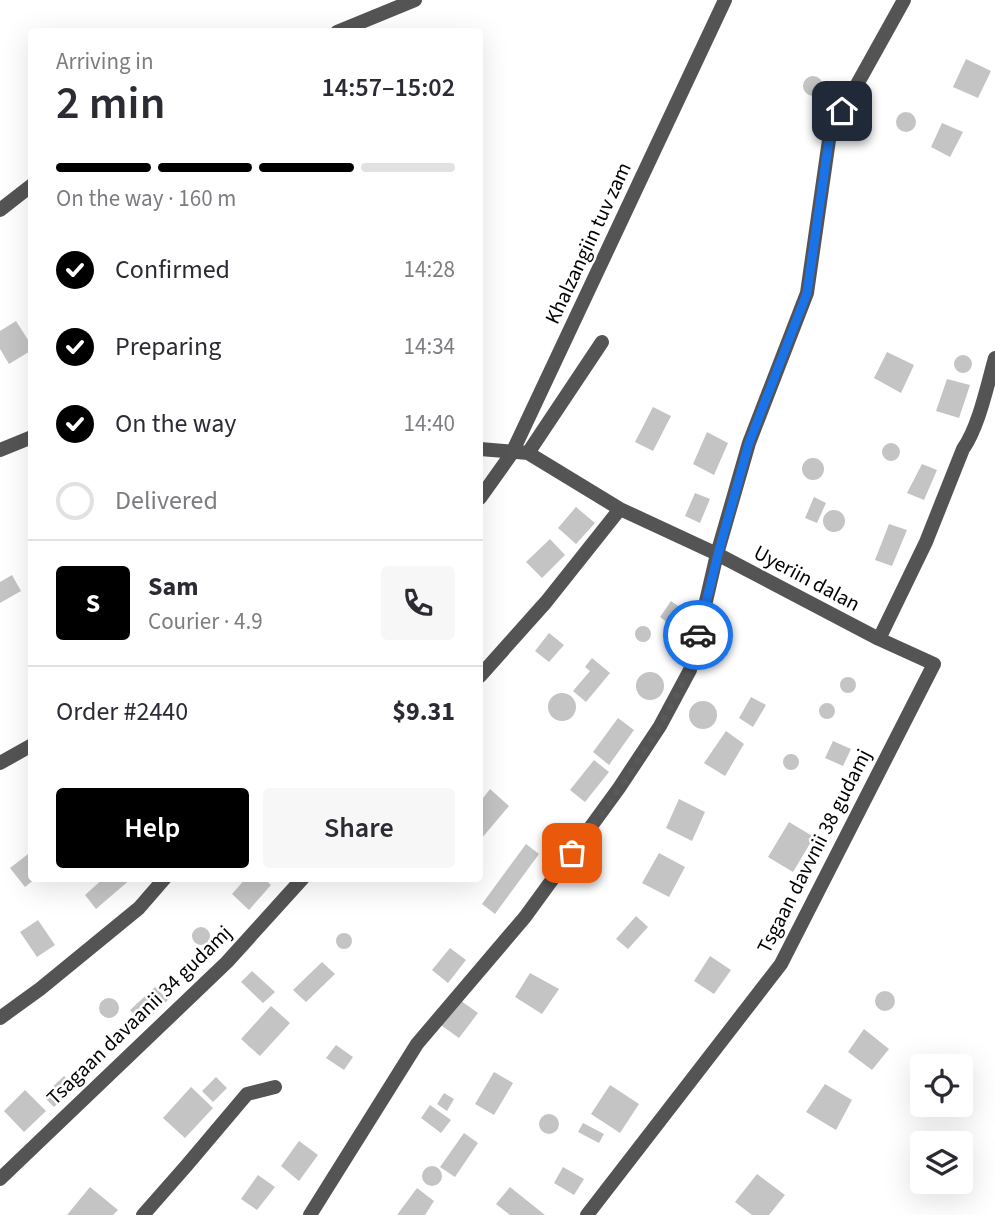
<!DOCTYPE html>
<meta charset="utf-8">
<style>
body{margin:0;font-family:"Source Sans 3",sans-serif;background:#f7f7f7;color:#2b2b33;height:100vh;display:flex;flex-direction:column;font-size:26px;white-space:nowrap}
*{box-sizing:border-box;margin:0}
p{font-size:23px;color:#7c7c81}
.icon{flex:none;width:38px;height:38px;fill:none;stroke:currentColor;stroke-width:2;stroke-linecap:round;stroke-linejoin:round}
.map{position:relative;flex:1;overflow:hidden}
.drawer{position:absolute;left:28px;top:28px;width:455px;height:854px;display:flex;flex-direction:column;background:#fff;border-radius:7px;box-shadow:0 7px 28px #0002}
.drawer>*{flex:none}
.controls{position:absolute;left:910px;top:1054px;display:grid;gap:14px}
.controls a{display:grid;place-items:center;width:63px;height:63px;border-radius:7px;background:#fff;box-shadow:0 7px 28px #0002;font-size:35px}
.pin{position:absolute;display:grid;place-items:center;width:60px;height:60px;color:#fff;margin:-30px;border-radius:14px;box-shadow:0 4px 10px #0006}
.courier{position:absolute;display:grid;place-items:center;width:70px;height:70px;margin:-35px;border:5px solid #1a73e8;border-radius:50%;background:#fff;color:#222;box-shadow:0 2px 9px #0007}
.summary em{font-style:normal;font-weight:600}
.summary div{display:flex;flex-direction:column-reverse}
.summary{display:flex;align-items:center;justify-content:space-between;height:119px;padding:0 28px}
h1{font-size:46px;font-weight:600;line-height:52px}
.bar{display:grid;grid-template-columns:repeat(4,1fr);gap:10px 7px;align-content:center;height:84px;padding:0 28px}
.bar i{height:9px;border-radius:5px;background:#e1e1e2}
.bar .active{background:#000}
.bar p{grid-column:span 4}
.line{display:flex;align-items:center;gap:18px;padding:0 28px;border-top:2px solid #e1e1e2}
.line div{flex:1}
.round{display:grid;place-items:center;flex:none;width:74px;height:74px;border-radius:7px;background:#f7f7f7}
ol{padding:0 28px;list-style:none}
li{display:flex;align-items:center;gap:21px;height:77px}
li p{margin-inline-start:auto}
li .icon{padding:7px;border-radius:50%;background:#000;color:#fff;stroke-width:4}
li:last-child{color:#7c7c81}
li i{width:38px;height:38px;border:4px solid #e1e1e2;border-radius:50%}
.primary-button{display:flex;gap:14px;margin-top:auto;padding:14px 28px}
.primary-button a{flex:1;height:80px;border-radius:7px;background:#000;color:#fff;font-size:28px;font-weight:600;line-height:80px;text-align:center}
.primary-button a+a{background:#f7f7f7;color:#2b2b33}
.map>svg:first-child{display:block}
.building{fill:#c4c4c4}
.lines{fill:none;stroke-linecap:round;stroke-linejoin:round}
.minor{stroke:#545454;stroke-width:14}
.tertiary{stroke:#545454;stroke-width:14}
.done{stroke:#595959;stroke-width:7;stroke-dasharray:0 12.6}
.route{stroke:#1a73e8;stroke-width:9}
.labels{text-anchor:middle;stroke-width:5;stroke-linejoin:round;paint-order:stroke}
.street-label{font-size:21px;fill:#000;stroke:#fff}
</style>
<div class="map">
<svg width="995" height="1215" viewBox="0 0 995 1215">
<rect width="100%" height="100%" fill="#fff"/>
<path class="building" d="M966,59L991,71L978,98L953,87Z
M803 86a10 10 0 1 1 20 0a10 10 0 1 1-20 0Z
M896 122a10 10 0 1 1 20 0a10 10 0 1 1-20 0Z
M942,123L963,132L950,157L931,147Z
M16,321L32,346V350L9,364L0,349V331Z
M887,352L914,365L901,393L874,378Z
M954 364a9 9 0 1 1 18 0a9 9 0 1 1-18 0Z
M947,379L970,385L959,418L936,411Z
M653,407L671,416L653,451L635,442Z
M707,432L728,443L714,475L693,464Z
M882 452a9 9 0 1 1 18 0a9 9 0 1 1-18 0Z
M802 469a11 11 0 1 1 22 0a11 11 0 1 1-22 0Z
M922,464L937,470L924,500L907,493Z
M695,493L710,499L700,523L685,516Z
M814,497L826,503L817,523L805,518Z
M576,507L595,523L576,544L558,528Z
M823 521a11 11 0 1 1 22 0a11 11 0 1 1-22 0Z
M889,524L907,530L892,566L875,560Z
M550,539L565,555L542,578L526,562Z
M12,575L21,591L0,603V582Z
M671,601L684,610L672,626L660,617Z
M635 634a8 8 0 1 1 16 0a8 8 0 1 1-16 0Z
M549,633L564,645L549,662L535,651Z
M592,658L610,673L586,702L573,691L590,671L585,667Z
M636 686a14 14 0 1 1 28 0a14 14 0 1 1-28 0Z
M840 685a8 8 0 1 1 16 0a8 8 0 1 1-16 0Z
M548 707a14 14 0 1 1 28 0a14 14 0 1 1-28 0Z
M751,697L766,705L753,727L739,718Z
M689 715a14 14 0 1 1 28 0a14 14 0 1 1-28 0Z
M819 711a8 8 0 1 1 16 0a8 8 0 1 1-16 0Z
M618,718L634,730L609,765L593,752Z
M726,731L744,744L725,776L704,763Z
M833,741L851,749L843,766L825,758Z
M783 762a8 8 0 1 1 16 0a8 8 0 1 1-16 0Z
M594,760L609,772L585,802L570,790Z
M490,789L509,806L481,839L480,838V802Z
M679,799L705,812L692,841L666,828Z
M789,822L814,837L793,872L768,857Z
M526,844L539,854L495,914L482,904Z
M32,851V878H36L25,887L10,868Z
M659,853L685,867L669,897L642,883Z
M104,878H132L96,909L85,895Z
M246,878H263L271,885L249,910L232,894Z
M636,916L648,927L628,949L616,939Z
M38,920L55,945L37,957L20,932Z
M192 936a9 9 0 1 1 18 0a9 9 0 1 1-18 0Z
M336 941a8 8 0 1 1 16 0a8 8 0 1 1-16 0Z
M450,948L466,960L448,983L432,970Z
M710,956L731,970L714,994L694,981Z
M322,962L335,974L306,1002L293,990Z
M252,971L275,992L263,1003L241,982Z
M530,973L559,989L542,1014L515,997Z
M155,987L168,1000L143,1024L130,1010Z
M875 1001a10 10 0 1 1 20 0a10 10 0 1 1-20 0Z
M99 1008a10 10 0 1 1 20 0a10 10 0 1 1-20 0Z
M457,998L478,1013L459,1038L438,1023Z
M271,1006L290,1023L260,1056L241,1039Z
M864,1029L889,1049L872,1070L848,1052Z
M336,1045L353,1057L344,1070L326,1058Z
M494,1072L513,1083L494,1115L475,1104Z
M64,1076L75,1087L54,1107L43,1096Z
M216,1077L227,1088L213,1102L202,1091Z
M825,1084L852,1100L836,1130L806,1112Z
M610,1085L639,1104L620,1133L591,1114Z
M191,1087L213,1108L185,1138L163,1118Z
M25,1090L46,1111L24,1132L4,1111Z
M444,1093L454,1099L447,1111L437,1104Z
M430,1105L451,1120L441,1133L421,1118Z
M539 1124a10 10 0 1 1 20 0a10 10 0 1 1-20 0Z
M583,1123L604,1134L599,1143L578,1132Z
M464,1133L478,1143L455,1177L440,1167Z
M299,1141L318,1155L299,1181L281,1166Z
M422 1176a10 10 0 1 1 20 0a10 10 0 1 1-20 0Z
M563,1167L584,1179L574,1195L554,1183Z
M757,1174L785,1195L769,1215H752L735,1202Z
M258,1175L275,1187L257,1210L241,1199Z
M90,1187L118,1210L113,1215H67Z
M510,1187L545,1215H510L496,1204Z
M417,1188L434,1201L425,1215H397Z"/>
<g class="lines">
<path class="minor" d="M337,32L415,0
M0,210L32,185
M480,449L528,453L620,509L717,554L879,639L934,664L781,964L587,1215
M0,450L32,437
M528,453L602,342
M879,639L926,542L963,449C979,426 987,386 995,358
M480,676L546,602L620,509
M0,763L32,745
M0,1179L227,962L303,878
M143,1215L187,1165L247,1094L275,1087
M310,1215L417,1044L525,917L619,788L660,726L690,670L717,554L749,443L807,293L830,133L904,0"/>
<path class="tertiary" d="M480,498L512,453L725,0
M0,1018L40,989L139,908L165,878"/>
</g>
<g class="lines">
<path class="done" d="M572,853L620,788L660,726L690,670L698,635"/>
<path class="route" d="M698,635L718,554L749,443L807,293L830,133L842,111"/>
</g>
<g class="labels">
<g class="street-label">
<text transform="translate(588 243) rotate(-65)" y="7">Khalzangiin tuv zam</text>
<text transform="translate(807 578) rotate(28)" y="7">Uyeriin dalan</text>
<text transform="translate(814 851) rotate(-63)" y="7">Tsgaan davvnii 38 gudamj</text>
<text transform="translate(139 1015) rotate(-44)" y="7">Tsagaan davaanii 34 gudamj</text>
</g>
</g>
</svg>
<div class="controls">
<a><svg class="icon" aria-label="locate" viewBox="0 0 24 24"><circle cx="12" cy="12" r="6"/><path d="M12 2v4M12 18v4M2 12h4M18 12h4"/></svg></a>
<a><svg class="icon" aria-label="layers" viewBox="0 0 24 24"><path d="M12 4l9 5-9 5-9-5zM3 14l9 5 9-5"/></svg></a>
</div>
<div class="pin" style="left:572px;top:853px;background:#ea580c"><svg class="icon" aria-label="bag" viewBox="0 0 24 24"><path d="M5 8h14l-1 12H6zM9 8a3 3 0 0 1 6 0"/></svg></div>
<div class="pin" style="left:842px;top:111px;background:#1f2937"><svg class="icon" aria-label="home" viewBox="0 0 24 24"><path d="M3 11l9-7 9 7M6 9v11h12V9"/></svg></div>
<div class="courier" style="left:698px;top:635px"><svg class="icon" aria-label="car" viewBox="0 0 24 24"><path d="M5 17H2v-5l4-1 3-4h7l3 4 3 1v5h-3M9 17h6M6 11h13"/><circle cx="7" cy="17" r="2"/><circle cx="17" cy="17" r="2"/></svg></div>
<section class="drawer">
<div class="summary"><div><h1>2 min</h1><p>Arriving in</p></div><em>14:57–15:02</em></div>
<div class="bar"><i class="active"></i><i class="active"></i><i class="active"></i><i></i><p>On the way · 160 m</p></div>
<ol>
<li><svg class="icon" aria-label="check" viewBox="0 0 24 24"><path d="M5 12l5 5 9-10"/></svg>Confirmed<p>14:28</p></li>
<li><svg class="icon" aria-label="check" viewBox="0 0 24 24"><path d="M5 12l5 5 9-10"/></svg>Preparing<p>14:34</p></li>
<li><svg class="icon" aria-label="check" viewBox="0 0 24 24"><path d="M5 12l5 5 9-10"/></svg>On the way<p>14:40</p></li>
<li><i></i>Delivered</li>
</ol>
<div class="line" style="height:126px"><b class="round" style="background:#000;color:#fff">S</b><div><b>Sam</b><p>Courier · 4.9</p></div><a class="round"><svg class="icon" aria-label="phone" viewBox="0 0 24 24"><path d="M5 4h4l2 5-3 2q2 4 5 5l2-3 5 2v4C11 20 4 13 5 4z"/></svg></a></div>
<div class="line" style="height:91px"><div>Order #2440</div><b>$9.31</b></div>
<div class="primary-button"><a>Help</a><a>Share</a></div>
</section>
</div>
